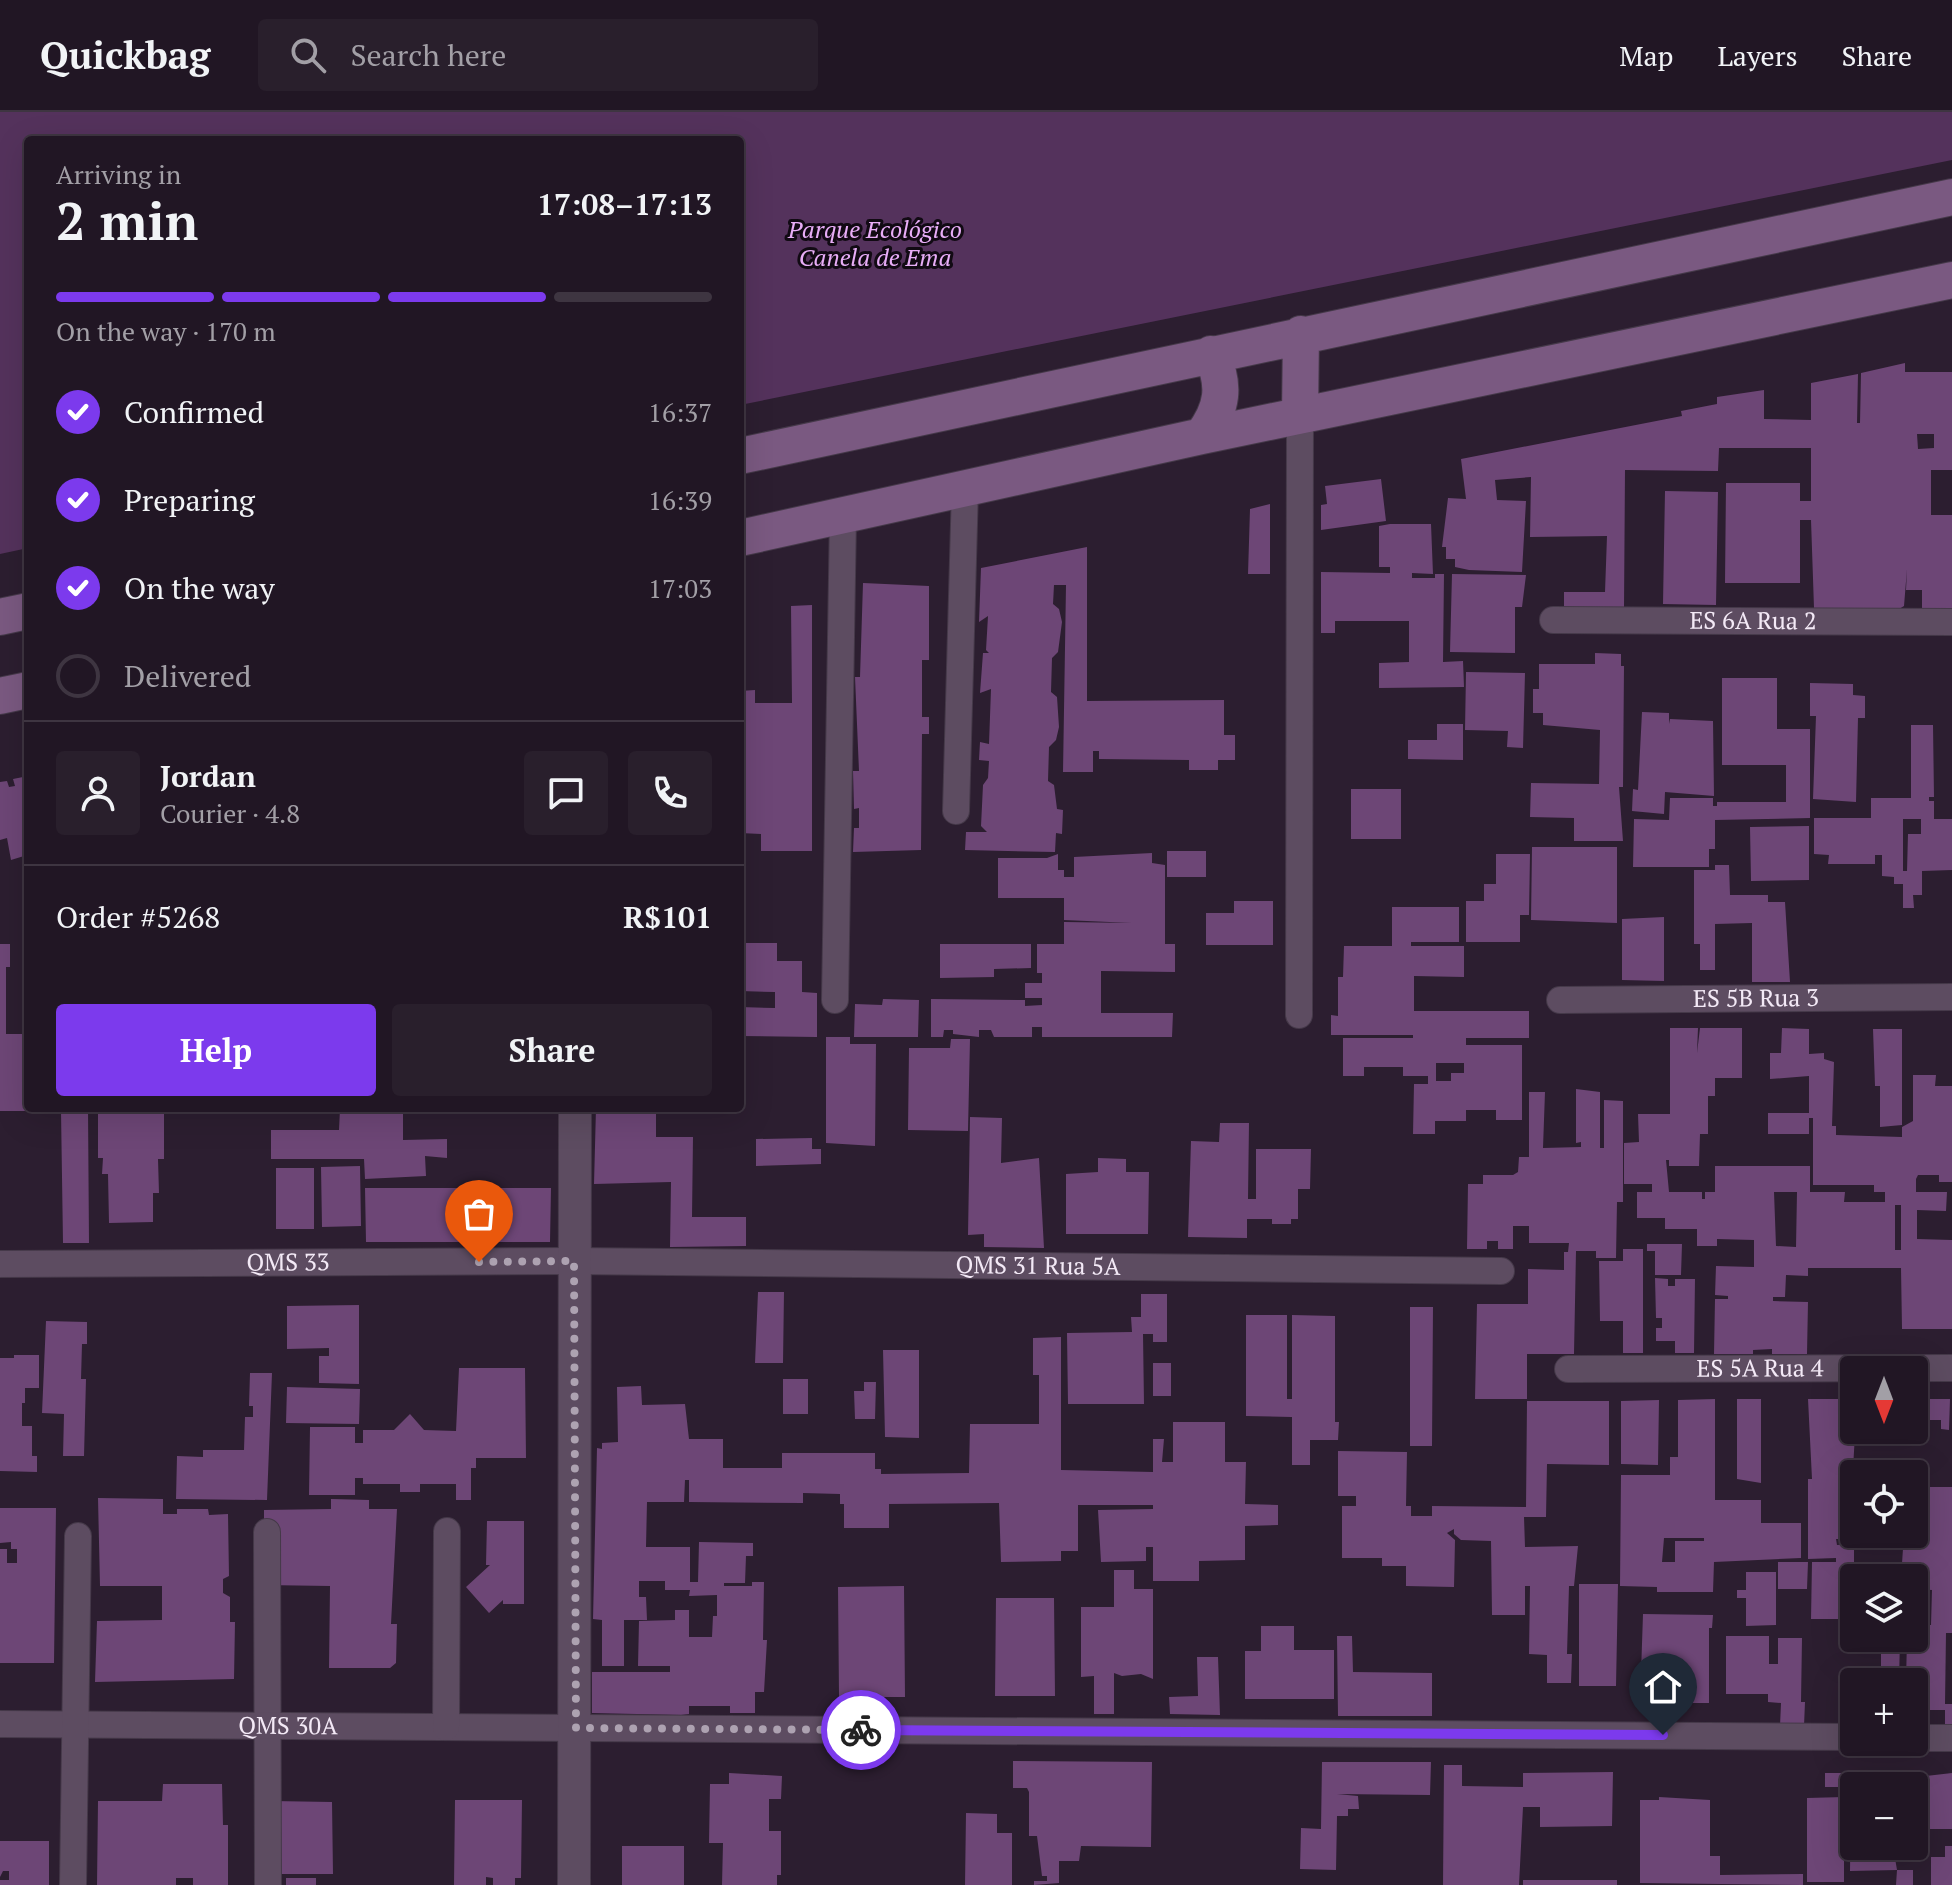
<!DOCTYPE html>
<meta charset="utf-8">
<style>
body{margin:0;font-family:"PT Serif",serif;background:#291f2c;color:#f1f3f6;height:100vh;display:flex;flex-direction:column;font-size:30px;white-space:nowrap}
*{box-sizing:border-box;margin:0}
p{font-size:26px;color:#a29fa6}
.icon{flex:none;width:44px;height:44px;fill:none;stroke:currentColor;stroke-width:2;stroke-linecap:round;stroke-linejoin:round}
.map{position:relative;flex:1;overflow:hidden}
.side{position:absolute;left:24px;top:24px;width:720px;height:976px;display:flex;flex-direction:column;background:#211624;border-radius:8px;box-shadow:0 8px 32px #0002,0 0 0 2px #3e3541}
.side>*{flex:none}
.needle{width:52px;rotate:180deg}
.buttons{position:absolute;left:1840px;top:1244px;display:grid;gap:16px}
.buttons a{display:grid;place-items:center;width:88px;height:88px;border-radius:8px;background:#211624;box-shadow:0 8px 32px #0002,0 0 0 2px #3e3541;font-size:40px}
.pin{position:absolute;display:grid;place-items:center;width:68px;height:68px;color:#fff;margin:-82px -34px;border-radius:50% 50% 50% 0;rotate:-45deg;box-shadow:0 0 8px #0007}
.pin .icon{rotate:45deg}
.courier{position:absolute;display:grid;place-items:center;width:80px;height:80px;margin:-40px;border:6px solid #7c3aed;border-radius:50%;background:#fff;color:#222;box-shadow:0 2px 10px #0007}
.headline em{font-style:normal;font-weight:800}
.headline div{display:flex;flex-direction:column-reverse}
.headline{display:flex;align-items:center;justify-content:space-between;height:136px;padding:0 32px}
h1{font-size:52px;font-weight:800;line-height:60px}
.bar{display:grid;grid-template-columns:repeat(4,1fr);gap:12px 8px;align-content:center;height:96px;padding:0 32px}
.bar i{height:10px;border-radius:6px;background:#3e3541}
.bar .selected{background:#7c3aed}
.bar p{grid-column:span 4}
.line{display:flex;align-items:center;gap:20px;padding:0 32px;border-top:2px solid #3e3541}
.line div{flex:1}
.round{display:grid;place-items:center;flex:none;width:84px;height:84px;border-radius:8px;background:#291f2c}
ol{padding:0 32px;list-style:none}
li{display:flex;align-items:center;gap:24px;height:88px}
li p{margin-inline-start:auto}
li .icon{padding:8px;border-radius:50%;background:#7c3aed;color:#fff;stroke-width:4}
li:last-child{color:#a29fa6}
li i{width:44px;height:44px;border:4px solid #3e3541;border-radius:50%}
.action{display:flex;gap:16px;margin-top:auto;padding:16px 32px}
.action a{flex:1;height:92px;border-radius:8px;background:#7c3aed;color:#fff;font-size:32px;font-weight:800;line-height:92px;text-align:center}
.action a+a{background:#291f2c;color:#f1f3f6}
header{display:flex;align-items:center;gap:48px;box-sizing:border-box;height:112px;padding:0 40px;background:#211624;border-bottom:2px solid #3e3541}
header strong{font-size:38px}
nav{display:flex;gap:44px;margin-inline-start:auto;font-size:28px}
.search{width:560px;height:72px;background:#291f2c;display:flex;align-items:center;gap:20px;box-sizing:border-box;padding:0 28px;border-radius:8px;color:#a29fa6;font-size:30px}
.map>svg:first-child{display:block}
.green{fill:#54325c}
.building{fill:#6d4676;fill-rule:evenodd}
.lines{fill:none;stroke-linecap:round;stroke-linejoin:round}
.minor-casing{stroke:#453949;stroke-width:28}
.tertiary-casing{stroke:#453949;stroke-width:34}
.secondary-casing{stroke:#453949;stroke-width:38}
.minor{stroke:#5d4c61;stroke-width:26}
.tertiary{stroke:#5d4c61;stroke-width:32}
.secondary{stroke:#7a5981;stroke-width:36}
.done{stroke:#ada2b1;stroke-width:8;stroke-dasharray:0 14.4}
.route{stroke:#7c3aed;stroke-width:10}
.labels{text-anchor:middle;stroke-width:6;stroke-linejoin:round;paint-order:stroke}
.park-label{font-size:24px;font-style:italic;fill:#e8adf7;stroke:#110a13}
.street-label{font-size:24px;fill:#f3e9f6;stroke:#110a13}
</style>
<header>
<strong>Quickbag</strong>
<div class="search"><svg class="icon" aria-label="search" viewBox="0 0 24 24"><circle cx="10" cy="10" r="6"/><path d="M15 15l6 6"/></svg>Search here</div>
<nav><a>Map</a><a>Layers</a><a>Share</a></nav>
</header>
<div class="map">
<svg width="1952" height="1773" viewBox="0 0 1952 1773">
<rect width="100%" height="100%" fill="#2c1e30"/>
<path class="green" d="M0,0H1952V48L740,293V28H28V436L0,442Z"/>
<path class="building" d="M1905,251V260H1952V358H1931V403H1952V497H1922V478H1906L1907,457L1904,494L1899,497L1814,496L1811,408H1800V471H1725L1726,371H1800V389H1811V336H1719L1718,359L1625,358L1624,497H1564V480H1605L1607,424L1530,425L1531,365L1495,368L1497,388L1526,389L1522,460L1469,458L1455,455V447H1446V435H1442L1448,386L1466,387L1461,347L1682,304L1681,299L1717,292V285L1764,278V307L1811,308V271L1858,262L1857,311H1860L1861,261ZM1917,322H1934V336L1918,337Z
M1381,367L1386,409L1321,418V393L1327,392L1325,374Z
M1665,379L1718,380L1716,493L1663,492Z
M1270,392V462H1248L1250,397Z
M1390,412H1431L1433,462L1412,461V466H1435V462H1444L1443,550L1463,549L1464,575L1379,576V551L1409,550V509H1335V521H1321V460L1390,461V455H1379V414Z
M1087,435V589L1224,588V623H1235V648H1218V658H1189V648L1099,647V639H1093V660H1063L1066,473H1054L1053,492L1059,497L1062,510L1058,540L1052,546L1051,580L1057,585L1059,615L1056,628L1049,635L1048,669L1054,673L1057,697L1063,698L1062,722L1056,721L1055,740L965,738L966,720H987L981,714L983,673L988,666L989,649L979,648L980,630L989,632L991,577L980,581L983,541H989L986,538L988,504L979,510L981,456Z
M1452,462L1526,463L1522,495H1515V541L1450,540Z
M863,471L929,474V548H922V605H929V622H922L921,738L853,740L854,716H859V696L854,697L853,659H859L855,565H860Z
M812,493V739H761V722L740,721V579L755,578V591H792L791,494Z
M1595,541L1621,542V554H1624L1623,675H1619L1623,729H1574V706L1530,705L1531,671L1599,672L1600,618L1543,613V601H1533V577H1539V552H1595Z
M1466,560L1525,561L1523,636L1507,635L1508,619L1465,618Z
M1722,566H1777V617H1810V706L1715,708V737H1709V755H1633L1634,707L1669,708L1670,686H1713V694H1717V690H1786V653H1722Z
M1810,571L1853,572V583L1865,584V606H1858L1856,690L1813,687L1816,604H1810Z
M1642,600L1669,601V612L1670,607L1713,609L1714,684L1665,680L1664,702L1632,699L1633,677L1638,678Z
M1437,612H1463V648L1408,647V628H1437Z
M1911,613H1933L1934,685H1929V689H1934V707H1952V758L1922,759V783H1913L1914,796H1903V772H1894V765L1882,764V743H1875V752H1828L1829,743L1814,742V706H1871V686H1911ZM1903,707H1921V722H1908L1907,759H1903Z
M28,664V736L23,737L24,744L11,748L7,726L0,728V670L7,669L9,675L15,674L13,667Z
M1351,677H1401V727H1351Z
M1809,714V768L1751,769L1750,715Z
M1532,735H1617V811L1531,808Z
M1167,739H1206V765H1167Z
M1152,741V751L1165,753V832H1175V860L1101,859V901H1173L1172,925H1042V915H1032V925H994L991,918H979V925L953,922V918H944L943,925H931V887L1025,888V894L1042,893V886H1025V871H1042V861H1037V832H1064V810L1132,811L1064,808V786H998V746H1047L1058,742V758H1064V765H1074V745Z
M1496,742H1530L1529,803H1520V830H1466V789H1484V772H1496Z
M1715,753H1729L1730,783H1768V790H1785L1790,870H1752V811L1715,812V858H1700V832H1694V758H1715Z
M1234,789H1273V833H1206V801H1234Z
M1392,795H1459V830H1411V834H1464V865L1414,864V899H1529V926H1466V933H1522V1008H1496V998H1466V1009H1435V1022H1413L1414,972H1428V964H1403V955H1364V964H1343V926H1413V923H1331V903L1338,904V865H1343L1344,834H1392ZM1436,951H1464V961H1451V969H1436Z
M1664,805V869L1622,868V807Z
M740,831H777V849H802V880L817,881V925L740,924V895L775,896V880L740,879Z
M0,832H10V855H6V922H28V996H88L89,1131H63L61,999H0Z
M940,832H1031V856L994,857V865L940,866Z
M883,887L919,888L918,925H854L855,892L882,893Z
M1670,916H1698L1697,941L1700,916H1742V966H1715V984H1708V1022H1700L1699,1054H1669V1048H1666L1669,1080H1702V1087H1705V1080H1715V1054H1810V1080H1845L1844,1090H1885V1080H1874V1073H1813V1006H1809V1022H1768V1001H1809V964L1770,967V941H1781L1782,916L1809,917V942L1824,941V947L1834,950L1832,1014H1836V1023L1902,1025V1015L1913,1009V963H1936L1935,974H1952V1070H1939V1063H1918L1916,1067V1080H1947L1946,1099L1917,1098V1127L1952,1128V1217H1902L1901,1156H1808V1164L1786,1163L1785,1185H1773V1189L1808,1190L1807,1242H1772V1237L1753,1238V1242H1714L1715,1187H1728V1184L1715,1183L1716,1154L1754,1155V1128L1717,1127V1134H1697V1117H1665V1106H1637V1080H1652V1072H1624V1031L1639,1030L1638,1002H1670ZM1774,1080H1797L1796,1135L1776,1134ZM1895,1093H1901V1138H1895Z
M1873,917H1902V1013L1880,1015V974H1875Z
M826,925H850V932H876L875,1034L826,1031Z
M951,927H970L968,1019L908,1018L909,936H950Z
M1576,977L1600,980V1036H1604V988L1623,989V1090H1617L1616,1146H1596V1139H1576L1574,1242H1527V1287H1475L1477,1192H1528V1157L1564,1158V1140H1568L1569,1131H1529V1114H1513V1137H1498V1129H1487V1137H1467L1468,1072H1483V1063H1513L1518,1060L1519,1045H1529V980H1545L1543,1036L1581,1035V1030L1576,1031Z
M98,996H164V1047H158L159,1081H153V1110L109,1111L108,1062H102L103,1046H98Z
M596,996H656V1025H693L692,1105H746V1134L670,1135L671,1070L594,1072Z
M340,997L403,1000V1028L447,1027V1046L425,1044L426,1064L365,1067L364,1047H271V1018H339Z
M970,1005L1002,1006L1001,1051L1039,1046L1044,1136L984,1135V1122L968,1123Z
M1220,1011H1249L1248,1087H1256V1037H1311L1310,1077H1298V1107H1291V1112H1272V1107H1247V1126L1188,1125L1191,1029L1219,1030Z
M812,1026V1037H821V1052L756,1054V1027Z
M1098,1046L1126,1047V1060H1149L1148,1122H1066V1062L1098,1060Z
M360,1054L361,1114L322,1115L321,1055Z
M276,1056H314V1117H276Z
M365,1076H551L550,1130H366ZM459,1089H465V1106H459Z
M1647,1132H1682L1681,1163H1655V1139H1647Z
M1623,1137H1643V1241H1623V1209H1600L1599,1149H1623Z
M1655,1166L1668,1167V1174H1675V1167H1695L1694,1241H1675V1229H1656V1216H1662V1206H1656Z
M758,1180H784L783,1251H755Z
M1141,1182H1167V1230H1153V1222H1143L1144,1292H1068L1067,1221L1132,1220L1131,1205H1141Z
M359,1193V1272L319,1271V1244H329V1236L287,1237V1194Z
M1410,1195H1433L1432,1334H1410Z
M1246,1203H1287V1287H1292V1203L1335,1204V1310H1339L1338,1328H1310V1353H1292V1305L1246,1304Z
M46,1209L87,1210V1232H82L81,1267H86L84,1344H63L64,1302L42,1301Z
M1061,1225V1358L1153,1360V1327H1164L1162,1350H1173V1310H1225V1350H1246L1245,1392L1278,1393V1413L1245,1414V1448L1199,1449V1469H1153V1435H1146V1449L1101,1450L1098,1398L1153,1397V1393H1078V1439H1061V1449L1001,1450L999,1391L889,1392V1416H844V1392H840V1382L803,1381V1391L689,1390V1368H685L684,1390H647L646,1435H690V1470H698L699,1430L753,1431V1444H746L745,1471H724V1474H752V1470H764L763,1528H767L764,1580H755V1601H730V1594H689V1602L681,1603L592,1601V1560H670V1554H638L639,1509L675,1508V1498H689V1525H712L713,1504H717V1483L689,1484L690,1478H665V1469H639V1485H646L647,1508H624V1554H602V1508L593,1507L597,1336L602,1337V1331L618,1330L617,1275L641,1274L642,1293L685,1292L689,1327H723V1356H782V1341H875V1357H881V1362L969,1361L970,1312H1039V1263H1033V1226Z
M883,1238H919V1326L885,1325Z
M14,1243H39V1276H25V1291H22V1314H32V1344H37V1360L0,1359V1246H14Z
M1153,1251H1171V1284H1153Z
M459,1256H525L526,1346H476V1356H471V1388H456V1372H420V1380H400V1372H363V1366H355V1383H309L310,1315H355V1331H363V1318H394L410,1302L424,1318L456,1319Z
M250,1261H272L267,1388L176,1387L177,1344L203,1345V1338H244L245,1305H253V1294H249Z
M783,1267H808V1302H783Z
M864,1270H876L875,1307H855L854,1279H864Z
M287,1275L360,1277L359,1312L286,1311Z
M1715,1287V1388H1761V1411H1801V1446L1714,1450L1713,1480H1657V1475L1620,1474L1621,1363H1670V1345H1678V1288ZM1664,1426H1704V1429H1675V1450H1662Z
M1737,1287H1761V1371L1737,1367Z
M1808,1287H1854V1317H1845V1322H1855L1849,1427H1836L1837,1433L1854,1432V1450H1861V1453H1885V1466H1854V1507H1811L1812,1450H1836V1446L1808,1447V1367H1812Z
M1914,1287H1950L1949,1318L1941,1317V1308H1921L1920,1317H1914Z
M1659,1288L1658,1353L1621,1352V1289Z
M1527,1289H1609V1353L1547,1352L1546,1405H1524L1525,1435L1578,1434L1574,1474H1569L1567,1542H1572L1571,1571H1547V1543L1529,1542L1530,1474H1525V1503H1492L1491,1429L1461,1428L1454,1422V1417L1447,1421L1455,1428L1454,1475L1406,1474V1454H1382V1446H1342V1394H1356V1384H1338V1339L1407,1340L1406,1394H1411V1404H1432V1394L1526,1395Z
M1914,1375H1952V1521H1946L1945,1592H1952V1614L1945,1613V1598H1914V1570H1906L1907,1526H1914V1512L1931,1513L1932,1478L1914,1477V1466H1901L1904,1422H1914Z
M98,1386L163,1387V1402H177V1397H208L209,1403L228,1402L229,1464L223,1467V1481L230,1485V1510H235L234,1567L95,1570L97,1509L162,1508V1474H100Z
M331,1387L369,1388V1397H397L391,1512H397L396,1551L390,1556H329L330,1474L264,1473V1398L331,1397Z
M0,1396H56L54,1551H0V1437H7V1451H17V1437H11V1430L0,1431Z
M487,1409H524V1492H503V1488L489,1501L466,1475L490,1453H486Z
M1854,1422L1901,1423V1431H1854Z
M1778,1450H1808L1807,1477H1778Z
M1114,1458H1134V1477H1153V1567L1141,1562L1122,1564L1114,1561V1602H1094V1564L1081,1565V1495H1114Z
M1746,1460H1776V1513L1746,1514V1486H1737V1478H1746Z
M1579,1472H1618L1616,1574H1579Z
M904,1474L905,1585H839L838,1475Z
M996,1486H1054L1055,1584H995Z
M1643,1502L1713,1503L1712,1516H1709V1591H1640Z
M1261,1514H1294V1538H1334V1587H1245V1539H1261Z
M1337,1524H1352L1353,1560L1432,1561V1604H1338Z
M1726,1524H1769V1552H1778V1526H1802L1801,1590H1805L1804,1614H1780L1781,1591L1768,1590V1582H1726Z
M1881,1526H1900L1899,1570H1881Z
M1197,1545H1218L1220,1603L1170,1602L1169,1585L1198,1584Z
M1013,1649L1152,1650L1151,1735L1081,1734L1079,1749H1059V1771L1034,1773V1769H1047V1764H1042L1037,1724H1029V1680L1027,1676H1013Z
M1322,1650H1431L1430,1683L1337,1682L1358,1684L1359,1697H1348V1704H1337L1336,1758L1300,1757L1301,1716L1321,1717Z
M1444,1653H1462V1674L1523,1675V1661L1613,1660L1612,1714L1540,1715V1695H1523L1519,1773H1443Z
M729,1661L782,1664L781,1687H769V1719H781V1763H777V1773H722L723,1731H709L710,1672H729Z
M1825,1661H1893V1674H1854V1734H1893L1897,1758L1850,1759L1851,1675H1825Z
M1897,1661H1926V1664L1952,1661V1717H1918L1914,1674H1897Z
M163,1672H222L223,1713H228V1773H193V1766H176V1773H97L98,1689H162Z
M1659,1685L1710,1688V1744H1720V1763L1803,1762V1773L1640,1771V1688H1659Z
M1844,1685V1770H1807V1686Z
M455,1688H522L521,1766H515V1773H493V1766L486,1765V1773H454Z
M272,1689L332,1690L333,1762H272Z
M966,1701L997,1702V1721H1012V1773H965Z
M0,1729H49V1773H0V1768H9V1759H3L0,1765Z
M622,1734H684V1773H622Z
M1945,1734H1952V1773H1931V1745H1945Z
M1897,1758H1913V1773H1896Z
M286,1766H316V1773H286Z
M1523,1768H1617V1773H1523Z"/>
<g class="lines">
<defs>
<g id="minor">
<path id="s1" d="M1553,508L1952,510"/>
<path d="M956,699L965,376"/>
<path d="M835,888L843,404"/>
<path id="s2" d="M1560,888L1952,885"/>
<path d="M1299,903L1300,303"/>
<path id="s3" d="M0,1152L574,1149L1501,1159"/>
<path id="s4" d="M1568,1257L1952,1256"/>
<path d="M267,1420L268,1773"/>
<path id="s5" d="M0,1612L1854,1625"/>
<path d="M446,1615L447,1419"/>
<path d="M1914,1626H1952"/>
<path d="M73,1773L78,1424"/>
</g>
<path id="tertiary" d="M574,1773L575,996"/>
<path id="secondary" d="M1300,303L1301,222
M1202,324C1223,296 1226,273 1211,242
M740,344L1952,85
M740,426L1202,324L1952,168
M0,505L28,499
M0,584L28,578"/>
</defs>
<use href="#minor" class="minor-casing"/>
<use href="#tertiary" class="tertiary-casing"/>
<use href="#secondary" class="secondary-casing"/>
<use href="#minor" class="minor"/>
<use href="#tertiary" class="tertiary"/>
<use href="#secondary" class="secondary"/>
</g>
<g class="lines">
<path class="done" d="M479,1150L574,1149L576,1616L861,1618"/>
<path class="route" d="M861,1618L1663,1623"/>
</g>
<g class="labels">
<g class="park-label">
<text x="875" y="126">Parque Ecológico<tspan x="875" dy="28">Canela de Ema</tspan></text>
</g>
<g class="street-label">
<text dy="8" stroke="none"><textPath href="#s1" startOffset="200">ES 6A Rua 2</textPath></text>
<text dy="8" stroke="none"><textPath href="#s2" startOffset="196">ES 5B Rua 3</textPath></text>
<text dy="8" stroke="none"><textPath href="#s3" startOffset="288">QMS 33</textPath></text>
<text dy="8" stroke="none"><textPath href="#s3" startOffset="1038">QMS 31 Rua 5A</textPath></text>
<text dy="8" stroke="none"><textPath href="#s4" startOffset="192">ES 5A Rua 4</textPath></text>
<text dy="8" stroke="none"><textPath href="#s5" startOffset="288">QMS 30A</textPath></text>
</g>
</g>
</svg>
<div class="buttons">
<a><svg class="needle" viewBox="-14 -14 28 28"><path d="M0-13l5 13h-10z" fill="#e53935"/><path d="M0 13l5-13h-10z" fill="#a29fa6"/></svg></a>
<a><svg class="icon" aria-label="locate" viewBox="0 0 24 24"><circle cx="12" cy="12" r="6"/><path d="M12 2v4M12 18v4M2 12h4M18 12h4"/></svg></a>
<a><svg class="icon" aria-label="layers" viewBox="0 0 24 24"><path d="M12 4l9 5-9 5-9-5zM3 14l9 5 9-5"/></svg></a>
<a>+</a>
<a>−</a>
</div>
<div class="pin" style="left:479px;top:1150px;background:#ea580c"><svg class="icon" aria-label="bag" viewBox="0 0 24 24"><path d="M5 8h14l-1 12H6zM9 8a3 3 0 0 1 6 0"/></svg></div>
<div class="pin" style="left:1663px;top:1623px;background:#1f2937"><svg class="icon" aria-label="home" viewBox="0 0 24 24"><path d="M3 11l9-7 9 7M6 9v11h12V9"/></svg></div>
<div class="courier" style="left:861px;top:1618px"><svg class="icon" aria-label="bike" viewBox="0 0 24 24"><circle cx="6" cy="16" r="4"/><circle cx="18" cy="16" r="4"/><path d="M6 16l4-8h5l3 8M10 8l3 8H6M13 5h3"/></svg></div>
<section class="side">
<div class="headline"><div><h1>2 min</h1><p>Arriving in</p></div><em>17:08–17:13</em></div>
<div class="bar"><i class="selected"></i><i class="selected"></i><i class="selected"></i><i></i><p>On the way · 170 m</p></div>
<ol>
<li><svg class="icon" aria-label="check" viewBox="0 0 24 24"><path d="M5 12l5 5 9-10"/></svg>Confirmed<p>16:37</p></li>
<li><svg class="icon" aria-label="check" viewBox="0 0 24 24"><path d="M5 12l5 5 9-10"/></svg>Preparing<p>16:39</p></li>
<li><svg class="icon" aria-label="check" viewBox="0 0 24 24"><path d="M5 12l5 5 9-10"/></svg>On the way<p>17:03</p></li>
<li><i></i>Delivered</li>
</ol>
<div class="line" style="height:144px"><a class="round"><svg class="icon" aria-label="person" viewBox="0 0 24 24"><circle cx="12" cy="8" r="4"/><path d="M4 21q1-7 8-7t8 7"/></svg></a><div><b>Jordan</b><p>Courier · 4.8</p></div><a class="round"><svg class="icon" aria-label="chat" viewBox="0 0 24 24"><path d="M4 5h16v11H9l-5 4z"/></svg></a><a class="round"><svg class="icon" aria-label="phone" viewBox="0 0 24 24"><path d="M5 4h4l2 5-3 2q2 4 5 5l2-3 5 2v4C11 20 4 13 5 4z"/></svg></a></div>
<div class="line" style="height:104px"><div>Order #5268</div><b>R$101</b></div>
<div class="action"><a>Help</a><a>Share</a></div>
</section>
</div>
